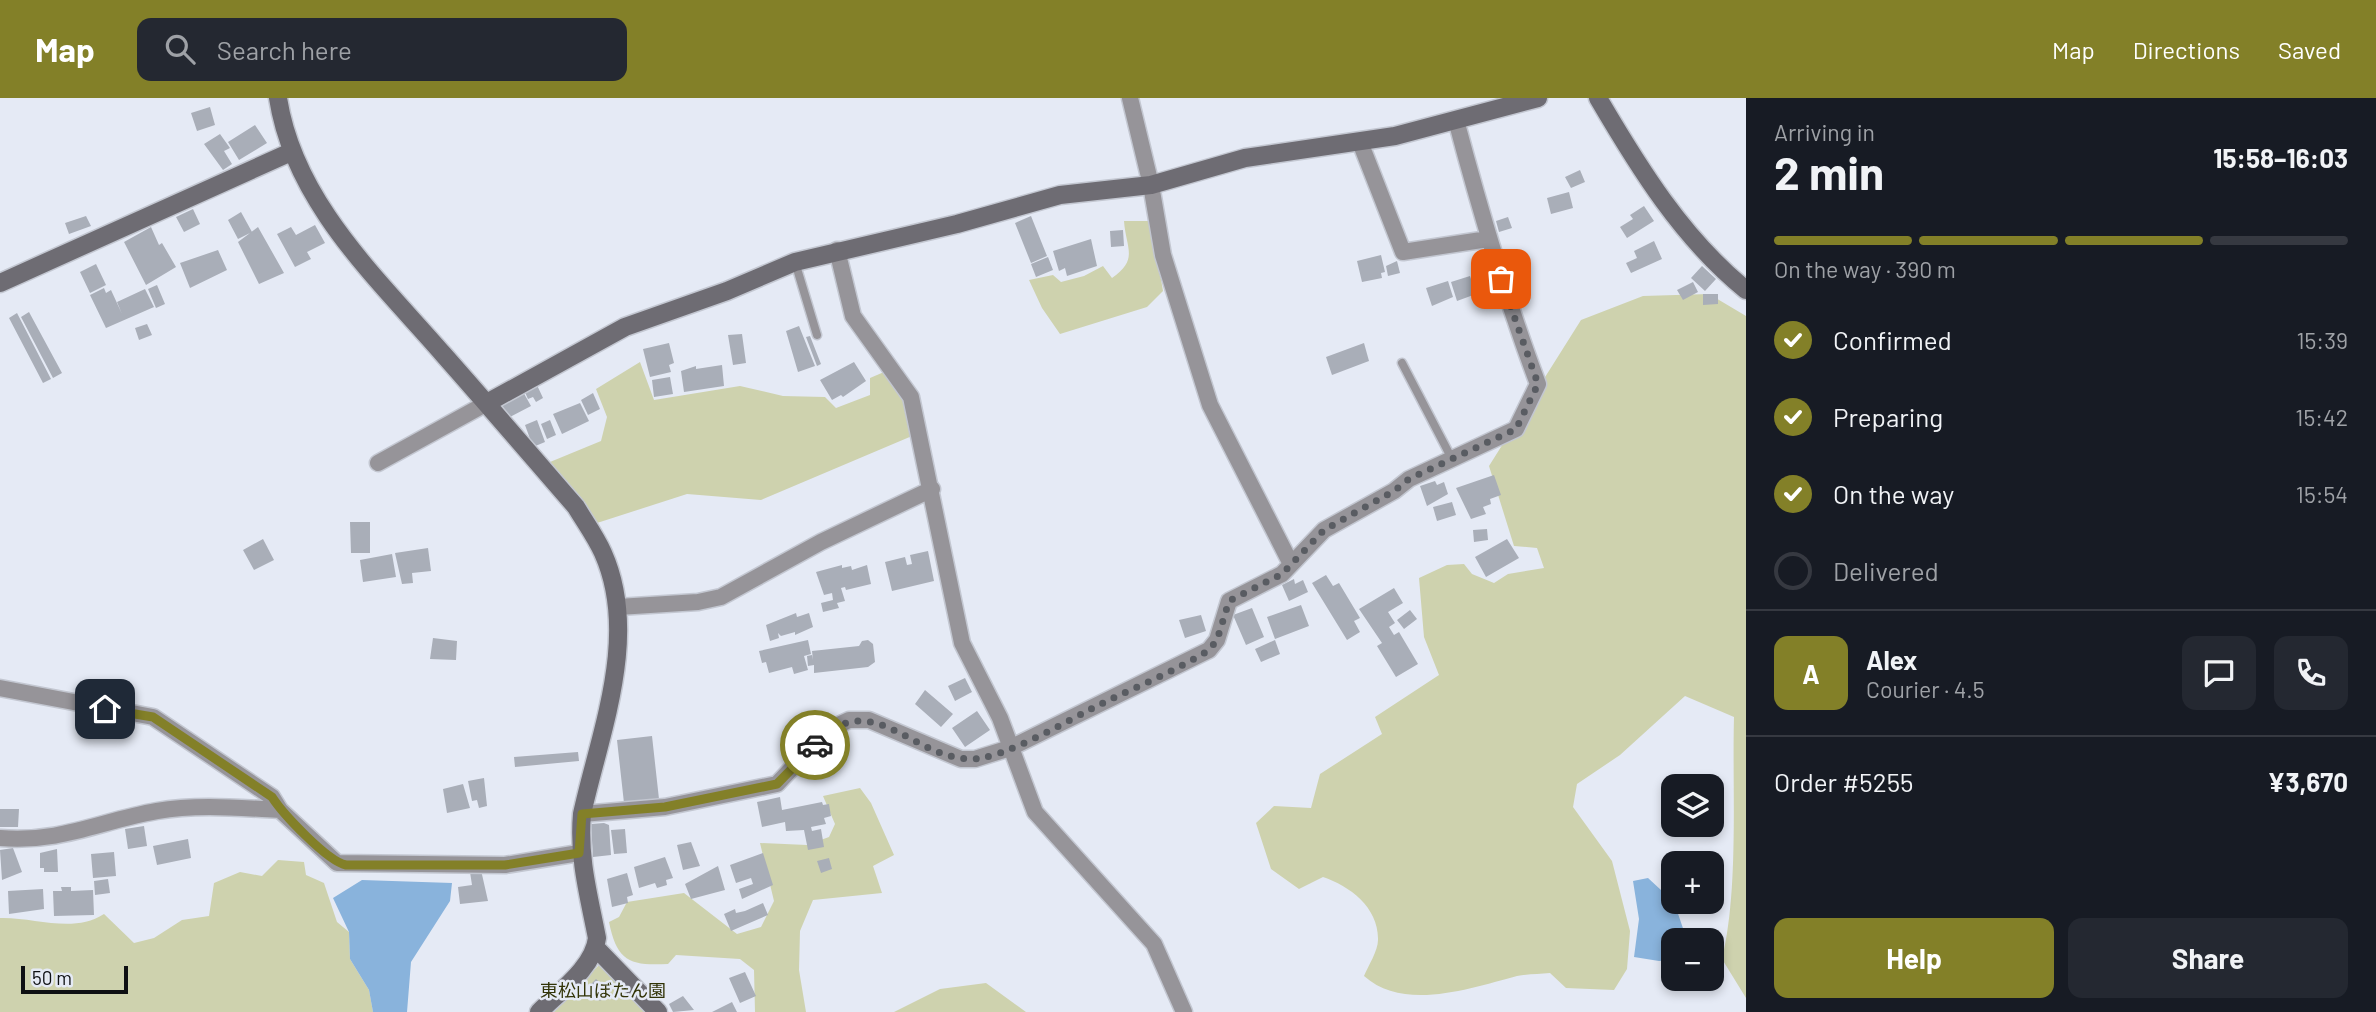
<!DOCTYPE html>
<meta charset="utf-8">
<style>
body{margin:0;font-family:Barlow,"Noto Sans JP",sans-serif;background:#242831;color:#f1f3f6;height:100vh;display:flex;flex-direction:column;font-size:26px;white-space:nowrap}
*{box-sizing:border-box;margin:0}
p{font-size:23px;color:#9ea1a6}
.icon{flex:none;width:38px;height:38px;fill:none;stroke:currentColor;stroke-width:2;stroke-linecap:round;stroke-linejoin:round}
.map{position:relative;flex:1;overflow:hidden}
.panel{display:flex;flex-direction:column;background:#171b24;width:630px}
.panel>*{flex:none}
.tools{position:absolute;left:1661px;top:676px;display:grid;gap:14px}
.tools a{display:grid;place-items:center;width:63px;height:63px;border-radius:14px;background:#171b24;box-shadow:0 4px 10px #0003;font-size:35px}
.scale{position:absolute;left:21px;bottom:18px;width:107px;box-sizing:border-box;padding-left:7px;border:4px solid #0e1013;border-top:0;font-size:19px;line-height:24px;white-space:nowrap;color:#0e1013;-webkit-text-stroke:5px #e5eaf5;paint-order:stroke}
.pin{position:absolute;display:grid;place-items:center;width:60px;height:60px;color:#fff;margin:-30px;border-radius:14px;box-shadow:0 4px 10px #0006}
.courier{position:absolute;display:grid;place-items:center;width:70px;height:70px;margin:-35px;border:5px solid #838028;border-radius:50%;background:#fff;color:#222;box-shadow:0 2px 9px #0007}
.summary em{font-style:normal;font-weight:700}
.summary div{display:flex;flex-direction:column-reverse}
.summary{display:flex;align-items:center;justify-content:space-between;height:119px;padding:0 28px}
h1{font-size:46px;font-weight:700;line-height:52px}
.bar{display:grid;grid-template-columns:repeat(4,1fr);gap:10px 7px;align-content:center;height:84px;padding:0 28px}
.bar i{height:9px;border-radius:5px;background:#363941}
.bar .on{background:#838028}
.bar p{grid-column:span 4}
.line{display:flex;align-items:center;gap:18px;padding:0 28px;border-top:2px solid #363941}
.line div{flex:1}
.round{display:grid;place-items:center;flex:none;width:74px;height:74px;border-radius:14px;background:#242831}
ol{padding:0 28px;list-style:none}
li{display:flex;align-items:center;gap:21px;height:77px}
li p{margin-inline-start:auto}
li .icon{padding:7px;border-radius:50%;background:#838028;color:#fff;stroke-width:4}
li:last-child{color:#9ea1a6}
li i{width:38px;height:38px;border:4px solid #363941;border-radius:50%}
.cta{display:flex;gap:14px;margin-top:auto;padding:14px 28px}
.cta a{flex:1;height:80px;border-radius:14px;background:#838028;color:#fff;font-size:28px;font-weight:700;line-height:80px;text-align:center}
.cta a+a{background:#242831;color:#f1f3f6}
header{display:flex;align-items:center;gap:42px;box-sizing:border-box;height:98px;padding:0 35px;background:#838028;color:#fff}
header strong{font-size:33px}
nav{display:flex;gap:38px;margin-inline-start:auto;font-size:24px}
.search{width:490px;height:63px;background:#242831;display:flex;align-items:center;gap:18px;box-sizing:border-box;padding:0 24px;border-radius:14px;color:#9ea1a6;font-size:26px}
main{display:flex;flex:1;min-height:0}
.map>svg:first-child{display:block}
.green{fill:#ced2ae}
.water{fill:#89b3dc}
.building{fill:#a9aeb8}
.lines{fill:none;stroke-linecap:round;stroke-linejoin:round}
.lane-casing{stroke:#c3c7d1;stroke-width:11}
.street-casing{stroke:#c3c7d1;stroke-width:19}
.secondary-casing{stroke:#c3c7d1;stroke-width:21}
.lane{stroke:#969499;stroke-width:8}
.street{stroke:#969499;stroke-width:16}
.secondary{stroke:#6e6c73;stroke-width:18}
.done{stroke:#595c62;stroke-width:7;stroke-dasharray:0 12.6}
.route{stroke:#838028;stroke-width:9}
.labels{text-anchor:middle;stroke-width:5;stroke-linejoin:round;paint-order:stroke}
.park-label{font-size:18px;fill:#313306;stroke:#e5eaf5}
</style>
<header>
<strong>Map</strong>
<div class="search"><svg class="icon" aria-label="search" viewBox="0 0 24 24"><circle cx="10" cy="10" r="6"/><path d="M15 15l6 6"/></svg>Search here</div>
<nav><a>Map</a><a>Directions</a><a>Saved</a></nav>
</header>
<main>
<div class="map">
<svg width="1746" height="914" viewBox="0 0 1746 914">
<rect width="100%" height="100%" fill="#e5eaf5"/>
<path class="green" d="M1124,123H1151L1163,193L1147,209L1060,236L1042,210L1029,182L1053,177L1061,184L1084,178L1103,168L1112,180C1139,161 1126,151 1124,123Z
M1709,196L1746,218V900L1722,861C1739,791 1732,692 1734,619L1685,598L1620,657L1577,686L1573,709L1612,763L1630,833L1627,871L1614,892L1566,890L1550,875C1539,876 1528,876 1517,878C1471,890 1404,914 1364,878C1368,868 1378,853 1378,842C1379,810 1350,788 1323,779L1299,791L1271,771L1256,725L1274,708L1311,710L1320,676L1382,636L1375,619L1439,577L1424,539L1419,480L1447,467L1464,466L1472,476L1494,485L1508,476L1544,470L1537,450L1514,448L1489,368L1581,222L1643,198Z
M640,264L654,302L740,288L783,298L825,299L836,310L870,297V280L884,274L901,294L912,338L761,402L687,396L597,425L550,364L601,343L607,319L596,291Z
M860,690L871,705L894,757L873,768L882,795L813,802L800,833L799,872L806,914H755L754,872L740,861L676,857L668,866C629,868 617,863 609,824L619,819L627,804L684,795L737,836L761,829L774,803L760,745L807,747L829,739L835,726L823,698Z
M278,762L304,764L306,777L324,785L337,824L349,834L350,861L369,892L373,914H0V820C35,819 73,836 104,816L134,845L154,840L182,822L209,818L214,785L240,774L262,778Z
M599,867L604,868L650,914H554Z
M986,885L1026,914H894L940,891Z"/>
<path class="water" d="M1648,780L1674,804L1687,842H1673V862L1659,863L1634,859L1639,821L1633,783Z
M362,782L452,785L450,803L411,864L407,914H373L369,892L350,861L349,834L333,800Z"/>
<path class="building" d="M210,9L215,27L197,33L191,15Z
M255,27L267,45L239,62L228,44Z
M220,36L230,50L224,53L232,66L223,72L204,46Z
M1580,72L1585,84L1571,90L1565,79Z
M1569,94L1573,110L1551,116L1547,100Z
M1644,108L1654,123L1627,140L1620,129L1633,121L1630,117Z
M193,111L200,126L184,134L176,119Z
M241,114L252,134L238,141L228,122Z
M86,118L91,128L69,136L65,125Z
M1031,118L1047,158L1031,165L1015,125Z
M1508,119L1512,130L1499,134L1496,123Z
M315,127L325,145L307,154L311,161L295,169L277,136L291,129L296,137Z
M151,129L159,147L162,145L176,169L146,187L124,144Z
M258,129L284,175L259,186L238,144Z
M1123,132L1124,148L1111,149L1110,133Z
M1091,141L1097,168L1067,178L1065,170L1059,173L1053,153Z
M1654,143L1662,161L1631,175L1626,165L1637,160L1634,153Z
M218,152L227,172L190,190L180,165Z
M1381,157L1385,174L1381,175L1382,180L1362,184L1357,163Z
M1048,159L1053,172L1036,179L1031,166Z
M1397,163L1400,175L1388,178L1386,168Z
M96,166L106,187L90,195L80,174Z
M1702,168L1716,181L1705,193L1691,180Z
M1470,178L1476,196L1457,203L1451,184Z
M1448,183L1453,199L1432,208L1426,190Z
M1693,184L1698,194L1683,202L1677,192Z
M157,187L165,206L156,210L148,191Z
M104,190L106,195L111,192L122,216L117,204L145,191L154,209L106,230L90,197Z
M1703,196H1718V206L1703,207Z
M29,214L62,275L53,280L21,219Z
M17,215L51,281L43,285L9,220Z
M147,226L152,237L139,242L135,230Z
M799,228L815,268L798,274L786,233Z
M742,236L746,265L733,267L728,237Z
M810,238L821,266L817,268L806,239Z
M669,245L674,265L669,267L671,274L650,279L643,251Z
M1364,245L1369,263L1332,277L1326,259Z
M854,264L866,283L843,299L841,297L832,302L820,282Z
M722,267L724,288L684,294L681,273L696,268V271Z
M670,279L673,296L654,299L652,282Z
M536,285L543,300L536,304L533,299L528,301L524,292Z
M522,292L531,308L508,320L501,304Z
M593,295L600,311L588,317L581,302Z
M580,305L589,323L562,336L553,316Z
M537,322L545,344L533,349L525,327Z
M550,322L556,337L547,341L541,326Z
M1494,377L1501,397L1490,401L1491,406L1483,409L1486,416L1471,421L1456,390Z
M1435,383L1437,387L1444,384L1448,396L1427,408L1420,388Z
M1452,404L1456,417L1437,423L1433,409Z
M350,424H370V455H351Z
M1487,431L1488,442L1474,444L1473,432Z
M263,441L274,462L254,472L243,452Z
M1507,441L1519,460L1486,479L1475,459Z
M428,450L431,473L412,475L413,485L402,486L395,455Z
M928,453L934,483L892,493L885,464L905,459L907,467L912,466L910,457Z
M392,456L396,479L363,484L360,462Z
M842,467V470L851,468L852,472L867,467L871,486L846,492L845,489L841,490L845,503L837,505L839,510L823,514L821,505L833,502L832,495L824,497L816,474Z
M1326,477L1333,488L1339,485L1360,520L1354,523L1360,534L1347,542L1312,485Z
M1294,481L1295,486L1303,482L1308,494L1289,503L1282,487Z
M1394,490L1403,505L1388,514L1395,525L1389,529L1394,537L1399,534L1418,566L1396,579L1377,548L1382,545L1359,511Z
M1301,507L1309,528L1275,541L1267,519Z
M1252,510L1264,539L1246,547L1233,517Z
M1410,512L1417,521L1404,531L1397,522Z
M796,515L797,519L809,515L813,529L795,537V534L781,538L778,535L779,540L770,543L766,527Z
M1201,517L1206,533L1185,540L1179,522Z
M433,540L457,543L456,562L430,561Z
M808,542L811,556L804,558L808,572L794,576L792,569L769,575L766,564L762,565L759,553Z
M868,542L873,546L875,564L868,569L814,575V567L808,568L807,558L812,557L813,562L812,553L859,548L862,543Z
M1275,542L1280,556L1261,564L1255,551Z
M965,580L972,594L955,603L948,588Z
M925,592L953,616L941,629L915,606Z
M977,613L990,632L965,649L952,630Z
M652,638L659,701L624,705L617,642Z
M578,654L579,663L515,669L514,659Z
M484,680L487,708L479,710L477,702L472,703L468,683Z
M463,686L470,710L447,715L443,691Z
M780,699L782,712L822,704L823,707L829,706L831,718L824,720L826,726L811,729L812,733L821,731L824,749L808,752L804,732L786,733L785,724L762,729L757,704Z
M0,711H19L18,729H0Z
M604,725L609,727L611,757L593,759L591,726Z
M144,728L147,748L128,751L125,731Z
M625,731L627,755L614,756L611,732Z
M188,741L191,760L157,767L153,748Z
M691,744L700,768L683,772L677,747Z
M13,750L22,774L2,782L0,752Z
M57,751L58,774H44V770H40V755Z
M114,754L116,778L93,780L91,756Z
M763,755L773,787L742,801L739,791L753,786L751,780L736,785L730,767Z
M665,759L673,780L666,782L667,787L657,790L655,785L639,790L634,769Z
M829,760L832,771L821,775L817,763Z
M718,768L725,792L691,801L685,786Z
M481,772L488,803L460,806L458,789L472,787L470,774Z
M627,775L633,797L627,799L628,805L612,809L607,781Z
M108,781L110,795L95,797L94,783Z
M61,789H71V793L93,792L94,817L54,818L53,793H62Z
M43,791L44,811L9,816L8,793Z
M763,805L768,817L731,833L724,816L735,811L736,815L745,813Z
M745,874L756,898L740,905L729,880Z
M596,881L609,893L600,903L587,890Z
M683,898L694,912L673,914L669,906Z
M732,904L737,914H712Z"/>
<g class="lines">
<defs>
<path id="lane" d="M795,164L817,237
M1402,265L1452,361"/>
<path id="street" d="M1130,0L1151,87L1163,157L1210,307L1291,466
M1360,44L1403,154L1488,141
M837,152L853,218L911,299L962,545L1000,620L1035,714L1154,846L1184,914
M378,365L487,305
M618,509L698,504L721,499L821,444L932,391
M0,590L153,619L272,699L280,712L337,765L505,767L579,755
M582,716L665,709L777,686L828,632L849,622H869L961,661H975L1010,650L1209,552L1217,542L1229,503L1282,476L1324,432L1394,393L1409,381L1516,331L1538,286C1505,199 1480,112 1456,22
M0,740C61,745 100,723 157,713C197,706 240,710 280,712"/>
<path id="secondary" d="M278,0C294,104 377,180 443,256C488,307 532,358 576,409C585,424 596,439 603,455C640,538 600,634 582,716C578,760 589,798 597,840C594,869 559,894 539,914
M1598,0C1639,70 1682,140 1746,192
M0,185L291,54
M487,305L625,229L727,193L795,164L957,126L1060,97L1151,87L1245,60L1395,38L1538,0
M596,850L658,914"/>
</defs>
<use href="#lane" class="lane-casing"/>
<use href="#street" class="street-casing"/>
<use href="#secondary" class="secondary-casing"/>
<use href="#lane" class="lane"/>
<use href="#street" class="street"/>
<use href="#secondary" class="secondary"/>
</g>
<g class="lines">
<path class="done" d="M815,647C870,586 911,660 970,661C1003,662 1072,620 1103,605C1138,588 1176,573 1209,552L1217,542L1229,503L1282,476L1324,432L1394,393L1409,381L1516,331L1538,286L1501,181"/>
<path class="route" d="M105,611L153,619L272,699C283,716 327,763 346,767H505L579,755L582,716L665,709L777,686L815,647"/>
</g>
<g class="labels">
<g class="park-label">
<text x="603" y="899">東松山ぼたん園</text>
</g>
</g>
</svg>
<div class="tools">
<a><svg class="icon" aria-label="layers" viewBox="0 0 24 24"><path d="M12 4l9 5-9 5-9-5zM3 14l9 5 9-5"/></svg></a>
<a>+</a>
<a>−</a>
</div>
<div class="scale">50 m</div>
<div class="pin" style="left:1501px;top:181px;background:#ea580c"><svg class="icon" aria-label="bag" viewBox="0 0 24 24"><path d="M5 8h14l-1 12H6zM9 8a3 3 0 0 1 6 0"/></svg></div>
<div class="pin" style="left:105px;top:611px;background:#1f2937"><svg class="icon" aria-label="home" viewBox="0 0 24 24"><path d="M3 11l9-7 9 7M6 9v11h12V9"/></svg></div>
<div class="courier" style="left:815px;top:647px"><svg class="icon" aria-label="car" viewBox="0 0 24 24"><path d="M5 17H2v-5l4-1 3-4h7l3 4 3 1v5h-3M9 17h6M6 11h13"/><circle cx="7" cy="17" r="2"/><circle cx="17" cy="17" r="2"/></svg></div>
</div>
<section class="panel">
<div class="summary"><div><h1>2 min</h1><p>Arriving in</p></div><em>15:58–16:03</em></div>
<div class="bar"><i class="on"></i><i class="on"></i><i class="on"></i><i></i><p>On the way · 390 m</p></div>
<ol>
<li><svg class="icon" aria-label="check" viewBox="0 0 24 24"><path d="M5 12l5 5 9-10"/></svg>Confirmed<p>15:39</p></li>
<li><svg class="icon" aria-label="check" viewBox="0 0 24 24"><path d="M5 12l5 5 9-10"/></svg>Preparing<p>15:42</p></li>
<li><svg class="icon" aria-label="check" viewBox="0 0 24 24"><path d="M5 12l5 5 9-10"/></svg>On the way<p>15:54</p></li>
<li><i></i>Delivered</li>
</ol>
<div class="line" style="height:126px"><b class="round" style="background:#838028;color:#fff">A</b><div><b>Alex</b><p>Courier · 4.5</p></div><a class="round"><svg class="icon" aria-label="chat" viewBox="0 0 24 24"><path d="M4 5h16v11H9l-5 4z"/></svg></a><a class="round"><svg class="icon" aria-label="phone" viewBox="0 0 24 24"><path d="M5 4h4l2 5-3 2q2 4 5 5l2-3 5 2v4C11 20 4 13 5 4z"/></svg></a></div>
<div class="line" style="height:91px"><div>Order #5255</div><b>¥3,670</b></div>
<div class="cta"><a>Help</a><a>Share</a></div>
</section>
</main>
